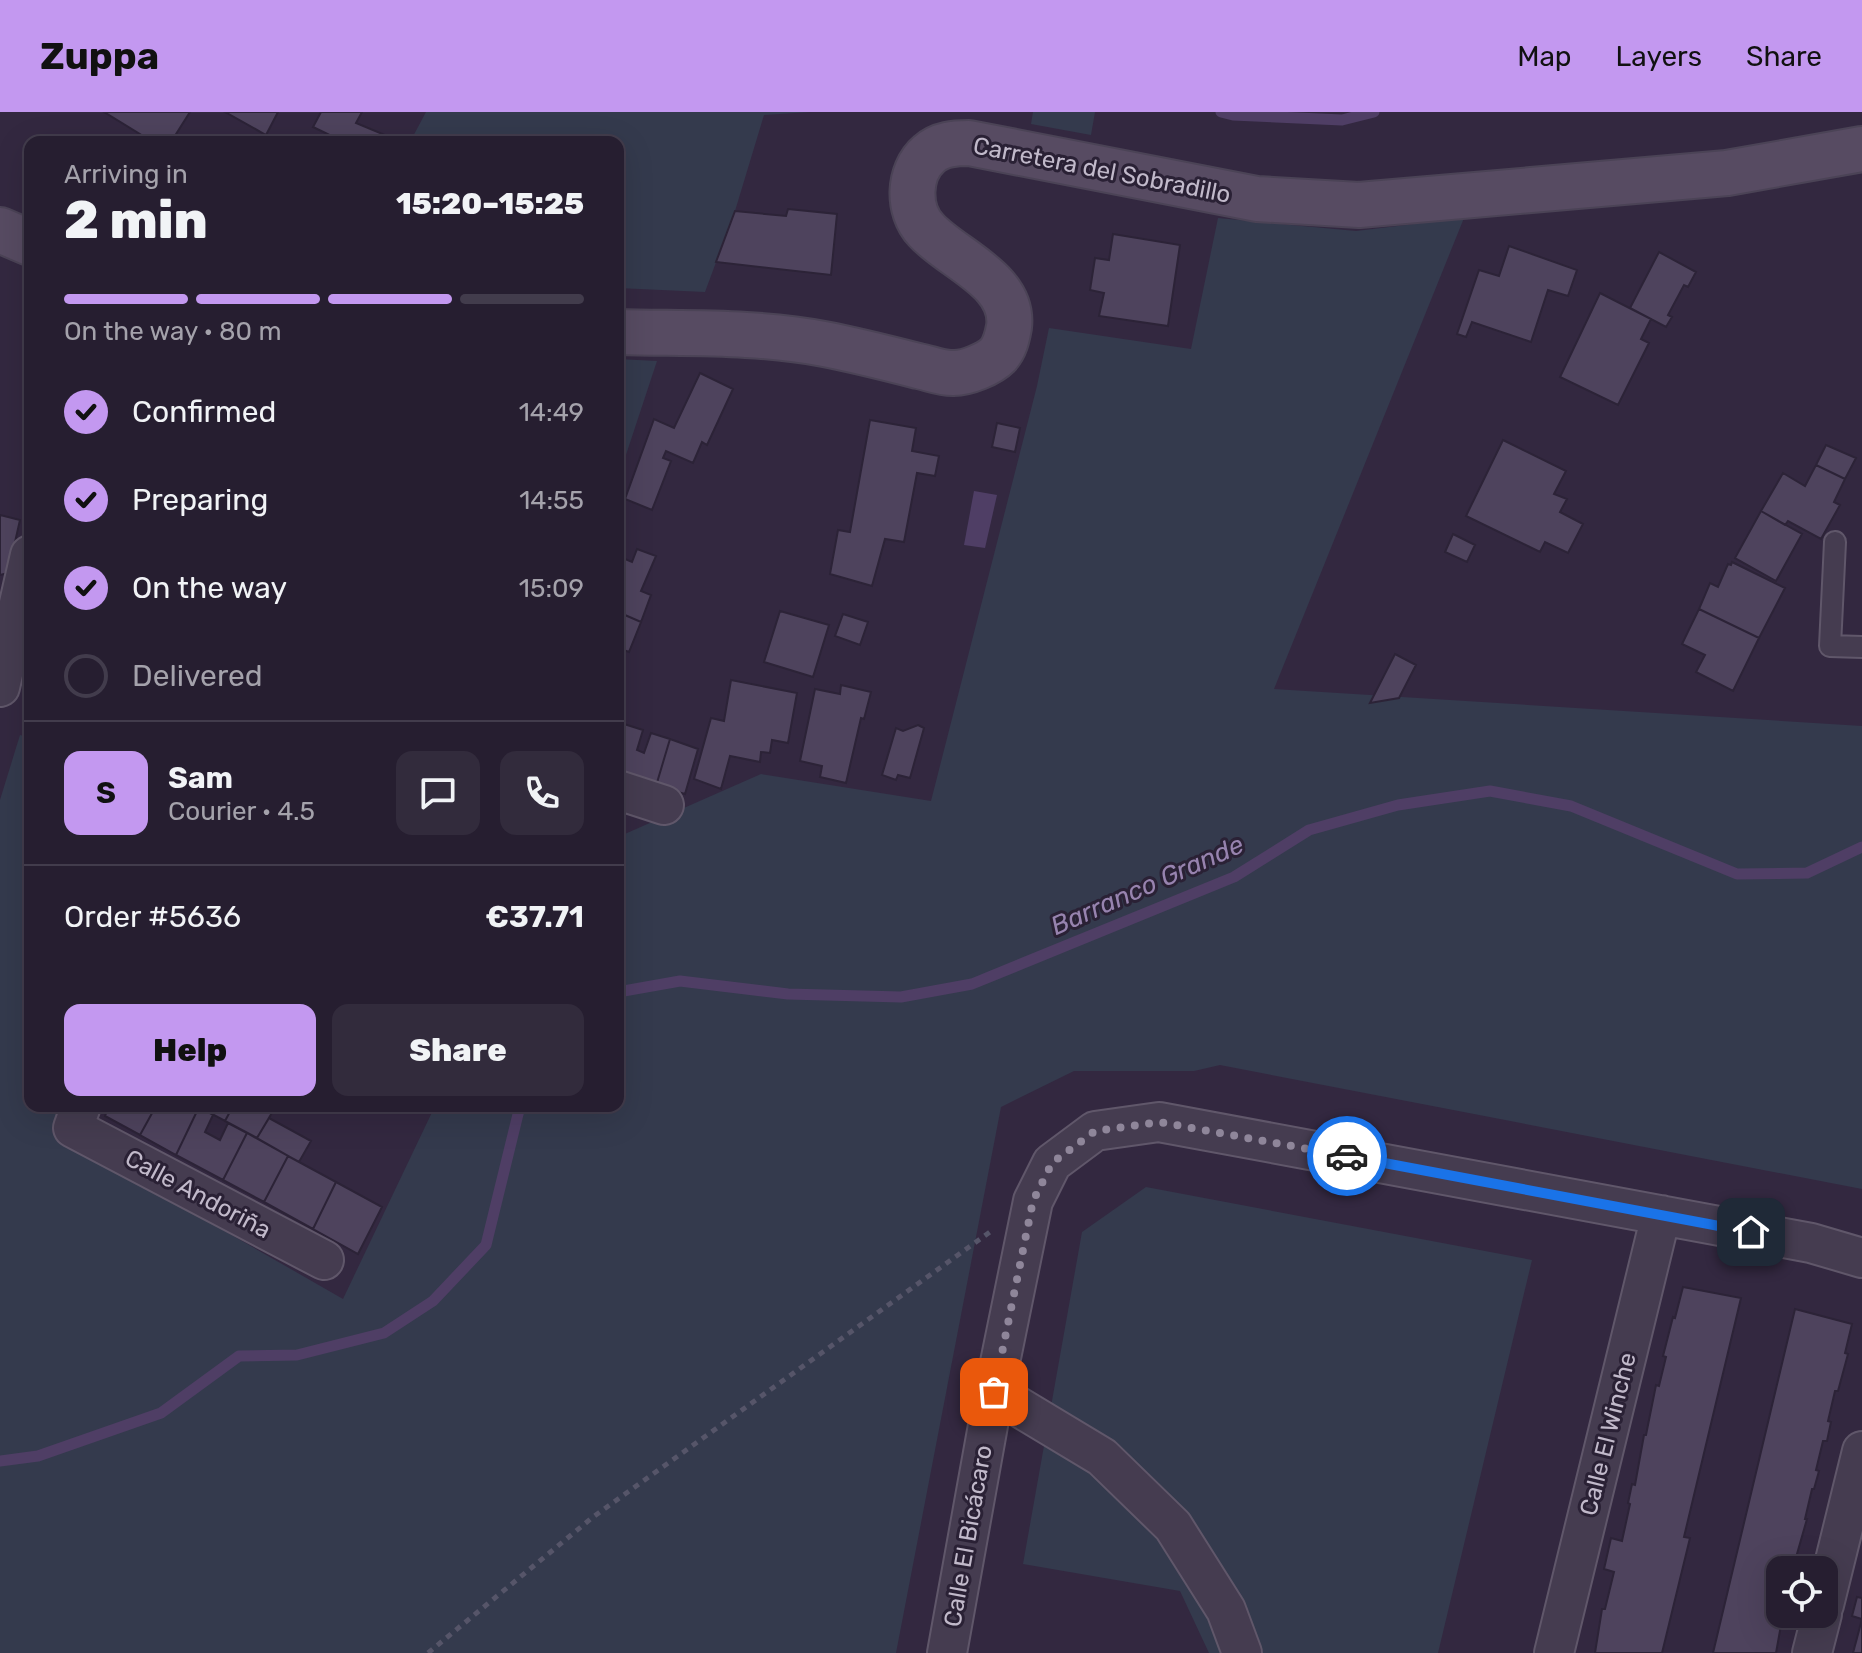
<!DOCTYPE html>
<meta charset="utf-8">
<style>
body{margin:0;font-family:Rubik,sans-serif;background:#322b3c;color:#f1f3f6;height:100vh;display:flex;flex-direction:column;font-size:30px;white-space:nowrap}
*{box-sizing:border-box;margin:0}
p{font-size:26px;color:#a4a2ab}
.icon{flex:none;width:44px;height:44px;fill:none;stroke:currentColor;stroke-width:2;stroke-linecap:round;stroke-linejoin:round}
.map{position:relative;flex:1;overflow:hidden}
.sheet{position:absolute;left:24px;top:24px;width:600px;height:976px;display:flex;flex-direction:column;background:#261e30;border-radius:16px;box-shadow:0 8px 32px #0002,0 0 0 2px #423c4c}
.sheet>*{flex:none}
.buttons{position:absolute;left:1766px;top:1444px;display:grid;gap:16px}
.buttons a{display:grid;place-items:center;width:72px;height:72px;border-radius:16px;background:#261e30;box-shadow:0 8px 32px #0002,0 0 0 2px #423c4c;font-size:40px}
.pin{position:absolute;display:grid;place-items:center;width:68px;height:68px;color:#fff;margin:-34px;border-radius:16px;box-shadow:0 4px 12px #0006}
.courier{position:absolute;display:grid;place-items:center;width:80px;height:80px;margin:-40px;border:6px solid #1a73e8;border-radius:50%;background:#fff;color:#222;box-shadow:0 2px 10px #0007}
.headline em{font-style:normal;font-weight:800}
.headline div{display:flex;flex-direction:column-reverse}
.headline{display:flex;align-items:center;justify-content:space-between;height:136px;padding:0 40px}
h1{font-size:52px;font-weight:800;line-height:60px}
.bar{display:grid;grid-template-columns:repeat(4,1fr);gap:12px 8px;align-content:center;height:96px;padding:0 40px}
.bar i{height:10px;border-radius:6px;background:#423c4c}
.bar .active{background:#c398f0}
.bar p{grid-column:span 4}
.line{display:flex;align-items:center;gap:20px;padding:0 40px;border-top:2px solid #423c4c}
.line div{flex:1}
.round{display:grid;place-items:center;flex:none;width:84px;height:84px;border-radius:16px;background:#322b3c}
ol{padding:0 40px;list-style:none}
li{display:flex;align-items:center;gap:24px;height:88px}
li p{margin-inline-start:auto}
li .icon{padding:8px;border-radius:50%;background:#c398f0;color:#111;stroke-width:4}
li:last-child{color:#a4a2ab}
li i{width:44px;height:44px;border:4px solid #423c4c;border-radius:50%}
.cta{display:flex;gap:16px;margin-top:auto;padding:16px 40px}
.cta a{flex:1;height:92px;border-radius:16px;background:#c398f0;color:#111;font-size:32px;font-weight:800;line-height:92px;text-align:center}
.cta a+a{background:#322b3c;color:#f1f3f6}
header{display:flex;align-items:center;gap:48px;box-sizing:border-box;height:112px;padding:0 40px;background:#c398f0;color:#111}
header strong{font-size:38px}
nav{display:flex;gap:44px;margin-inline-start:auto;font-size:28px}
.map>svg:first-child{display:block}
.green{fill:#343a4d}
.water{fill:#4f3e65}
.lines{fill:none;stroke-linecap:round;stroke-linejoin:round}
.stream{stroke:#4f3e65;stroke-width:11}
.building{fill:#4e435d;stroke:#2c2337;stroke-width:2}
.lane-casing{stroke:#60576a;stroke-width:24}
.street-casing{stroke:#60576a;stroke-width:42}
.secondary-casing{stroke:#4b4356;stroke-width:48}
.path{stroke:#565569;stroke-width:5;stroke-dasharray:6 6;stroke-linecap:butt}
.lane{stroke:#453c50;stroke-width:20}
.street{stroke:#453c50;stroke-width:38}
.secondary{stroke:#574b62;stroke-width:44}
.done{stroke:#8f869a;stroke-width:8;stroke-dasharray:0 14.4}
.route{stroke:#1a73e8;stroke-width:10}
.labels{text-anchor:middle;stroke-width:6;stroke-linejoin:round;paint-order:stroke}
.street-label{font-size:24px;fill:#c1b9ca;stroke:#2a2135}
.water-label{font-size:26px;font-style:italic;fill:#9783af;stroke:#2a2135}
</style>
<header>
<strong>Zuppa</strong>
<nav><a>Map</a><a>Layers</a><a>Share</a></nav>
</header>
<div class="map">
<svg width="1862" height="1541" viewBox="0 0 1862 1541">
<rect width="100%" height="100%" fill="#332840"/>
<path class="green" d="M426,0H811L764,3L735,99L705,180L618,176V30H410Z
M1033,0H1095L1091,23L1031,12Z
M1218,106L1356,119L1464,106L1274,577L1862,614V1077L1220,953L1194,959H1074L1001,995L896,1541H0V688L20,623L30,626V994H60L52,1020L343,1187L435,994H618V725L761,662L931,689L1037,274L1049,216L1191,237Z
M618,247L657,249L618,367Z
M1146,1075L1532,1148L1438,1541H1209L1180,1479L1023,1452L1082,1120Z"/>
<path class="water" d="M974,379L997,383L985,436L964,433Z"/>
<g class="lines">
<path class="stream" d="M1221,0L1233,3L1342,8L1374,0
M618,880L680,869L788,882L901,885L972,872L1234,765L1309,718L1398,693L1490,679L1571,694L1737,762L1807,761L1862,735
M0,1349L38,1344L161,1301L239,1244L297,1243L384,1221L433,1189L486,1133L520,994"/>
</g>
<path class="building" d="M104,0H190L171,30H153Z
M225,0H278L266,23Z
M321,0H362L356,11L385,23L382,30H344L313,15Z
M788,97L837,102L831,163L716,150L735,99L786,104Z
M1113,122L1180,133L1168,214L1099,204L1104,181L1090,178L1095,146L1109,148Z
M1509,134L1577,158L1568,184L1548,178L1531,230L1472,210L1466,225L1457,222L1479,158L1499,164Z
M1659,140L1696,160L1688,175L1684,173L1668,203L1672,205L1666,215L1630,196Z
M1600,181L1651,207L1641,227L1649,231L1618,293L1560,265Z
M700,261L733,277L707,333L702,330L693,351L666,339L663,346L671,349L652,398L625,387L654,307L674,316Z
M870,308L916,316L912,339L939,344L935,364L917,361L904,430L885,427L872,474L830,462L838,418L850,420Z
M997,311L1020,316L1015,340L992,335Z
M1503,328L1566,359L1554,382L1567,387L1560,400L1583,412L1568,441L1545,430L1540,440L1466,404Z
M1826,333L1856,346L1845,367L1816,353Z
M1816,353L1845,367L1834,390L1840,393L1821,427L1788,409L1785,413L1761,399L1783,361L1805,374Z
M1761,399L1802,422L1776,469L1735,446Z
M0,403L20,408L8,461L0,463Z
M1453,422L1475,433L1467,450L1445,440Z
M637,437L656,444L641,479L651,483L641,510L618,500V444L632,450Z
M1732,450L1785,476L1759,526L1699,497L1710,471L1718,475L1728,452L1731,453Z
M1699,497L1759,526L1733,579L1696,560L1705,543L1682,532Z
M780,499L829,513L813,565L764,550Z
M618,500L641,510L629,540L621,537L618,546Z
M843,502L868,510L860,533L835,524Z
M1395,542L1416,553L1399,586L1370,591Z
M731,568L797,581L788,631L772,628L770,641L761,640L760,650L730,644L721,677L694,667L711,606L724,609Z
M841,573L871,580L864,607L861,606L846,671L820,665L822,654L800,649L815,577L840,582Z
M624,612L643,618L637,638L644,641L651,621L670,627L656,674L618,662V626Z
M918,613L924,616L910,666L898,663L896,668L882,663L896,616L903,619Z
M670,627L698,637L685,682L656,674Z
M109,994H156L140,1023L105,1004Z
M156,994L199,995L176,1043L140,1023Z
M197,994H233L225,1009Z
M233,994H276L257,1026L225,1009Z
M199,995L213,1003L205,1020L220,1028L228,1011L247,1021L223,1068L176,1043Z
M269,1006L311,1029L299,1050L257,1026Z
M247,1021L288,1044L264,1090L223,1068Z
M288,1044L336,1070L313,1117L264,1090Z
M336,1070L382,1095L358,1142L313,1117Z
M1683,1175L1741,1186L1684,1425L1690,1426L1662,1541H1595L1602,1497H1605L1614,1460L1604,1457L1611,1426L1622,1429L1630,1392L1628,1391L1632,1372L1635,1373L1644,1323H1646L1656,1273L1659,1274L1666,1245L1663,1244L1673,1205L1675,1206Z
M1795,1197L1852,1212L1845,1241L1848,1242L1838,1279H1835L1828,1309L1831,1310L1827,1329H1823L1816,1358L1819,1359L1814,1377H1812L1805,1407H1807L1793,1456L1795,1458H1780V1502H1783L1776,1541H1713Z
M1857,1485L1862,1486V1541H1853L1862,1507L1852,1504Z"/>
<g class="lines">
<defs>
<path id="lane" d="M1835,430L1830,534L1862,535"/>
<path id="street" d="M0,575L30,443
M618,678L664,693
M81,994L73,1016L324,1148
M994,1280L1102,1345L1173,1414L1226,1498L1242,1541
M1824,1493L1862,1339
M947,1541L994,1280L1033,1089L1052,1051L1095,1019L1159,1010L1811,1131L1862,1146
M1554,1541L1661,1103
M1812,1541L1822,1502"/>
<path id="secondary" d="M0,118L30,131
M618,220C686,222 757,219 824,232C855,238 887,246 918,254C929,256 943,262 954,261C967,261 989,252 998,243C1005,235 1007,226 1009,215C1015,168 952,147 926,118C907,98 908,60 929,42C940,32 955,31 969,31L1257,87L1359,93L1727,61L1862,37"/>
</defs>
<use href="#lane" class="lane-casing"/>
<use href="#street" class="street-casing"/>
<use href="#secondary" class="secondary-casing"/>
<path class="path" d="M428,1541L593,1405L990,1120"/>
<use href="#lane" class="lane"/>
<use href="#street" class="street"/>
<use href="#secondary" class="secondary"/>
</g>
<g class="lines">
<path class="done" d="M994,1280L1033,1089L1052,1051L1095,1019L1159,1010L1347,1044"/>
<path class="route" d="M1347,1044L1751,1120"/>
</g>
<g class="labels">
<g class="street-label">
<text transform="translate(1102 58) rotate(11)" y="8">Carretera del Sobradillo</text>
<text transform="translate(198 1082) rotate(28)" y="8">Calle Andoriña</text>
<text transform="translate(1608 1322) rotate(-76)" y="8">Calle El Winche</text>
<text transform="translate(968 1424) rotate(-80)" y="8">Calle El Bicácaro</text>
</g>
<g class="water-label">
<text transform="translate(1147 773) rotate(-24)" y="9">Barranco Grande</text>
</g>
</g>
</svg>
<div class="buttons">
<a><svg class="icon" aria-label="locate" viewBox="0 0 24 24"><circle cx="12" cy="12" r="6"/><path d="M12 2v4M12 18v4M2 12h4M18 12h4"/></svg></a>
</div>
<div class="pin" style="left:994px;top:1280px;background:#ea580c"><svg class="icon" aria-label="bag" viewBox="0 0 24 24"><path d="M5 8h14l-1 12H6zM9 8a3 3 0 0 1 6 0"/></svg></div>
<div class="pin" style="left:1751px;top:1120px;background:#1f2937"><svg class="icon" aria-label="home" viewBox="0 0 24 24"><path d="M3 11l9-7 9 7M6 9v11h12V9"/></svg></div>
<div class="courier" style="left:1347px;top:1044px"><svg class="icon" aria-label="car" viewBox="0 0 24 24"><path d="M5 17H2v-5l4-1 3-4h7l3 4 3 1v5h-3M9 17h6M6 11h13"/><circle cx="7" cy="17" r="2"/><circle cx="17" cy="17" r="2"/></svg></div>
<section class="sheet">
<div class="headline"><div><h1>2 min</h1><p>Arriving in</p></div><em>15:20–15:25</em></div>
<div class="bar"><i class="active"></i><i class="active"></i><i class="active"></i><i></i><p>On the way · 80 m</p></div>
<ol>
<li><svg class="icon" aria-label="check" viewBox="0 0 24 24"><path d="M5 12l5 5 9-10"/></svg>Confirmed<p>14:49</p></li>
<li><svg class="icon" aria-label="check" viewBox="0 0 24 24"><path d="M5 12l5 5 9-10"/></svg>Preparing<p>14:55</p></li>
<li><svg class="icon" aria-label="check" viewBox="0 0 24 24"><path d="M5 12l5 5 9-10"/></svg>On the way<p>15:09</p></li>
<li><i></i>Delivered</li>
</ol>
<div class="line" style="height:144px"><b class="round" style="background:#c398f0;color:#111">S</b><div><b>Sam</b><p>Courier · 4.5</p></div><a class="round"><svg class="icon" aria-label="chat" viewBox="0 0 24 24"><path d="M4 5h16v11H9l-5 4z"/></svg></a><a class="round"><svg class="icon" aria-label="phone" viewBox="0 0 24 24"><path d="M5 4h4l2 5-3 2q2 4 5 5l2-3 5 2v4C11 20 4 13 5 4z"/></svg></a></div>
<div class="line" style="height:104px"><div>Order #5636</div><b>€37.71</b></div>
<div class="cta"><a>Help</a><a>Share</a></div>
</section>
</div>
